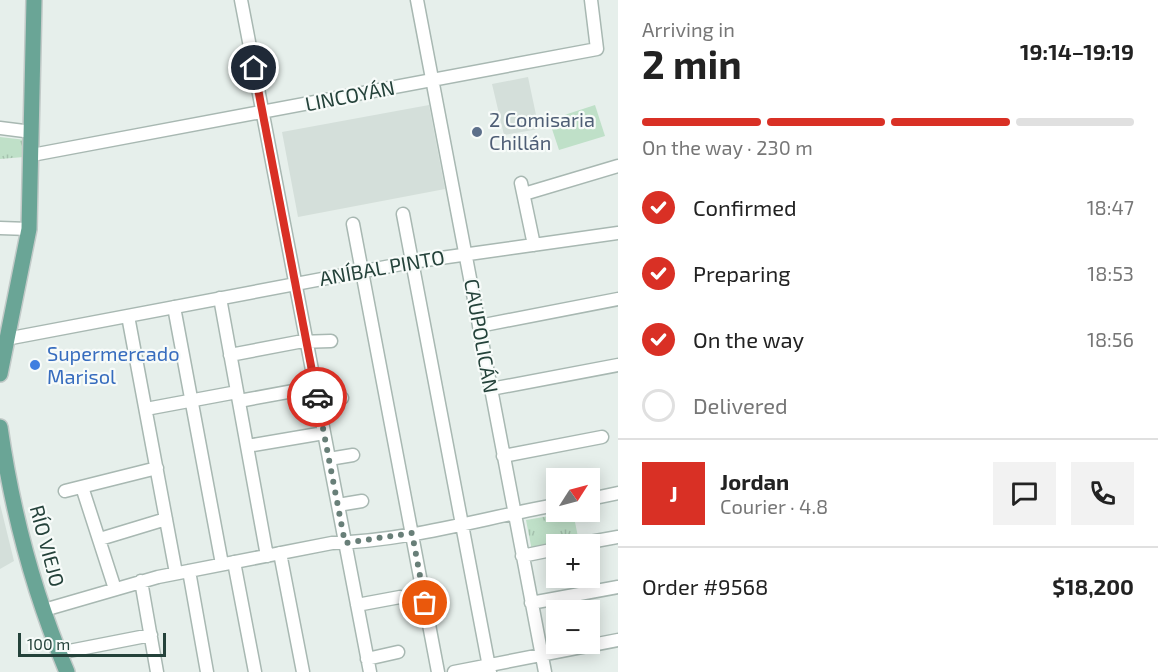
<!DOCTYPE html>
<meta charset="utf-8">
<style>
body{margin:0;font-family:"Exo 2",sans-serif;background:#f2f2f2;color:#222;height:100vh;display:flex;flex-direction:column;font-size:22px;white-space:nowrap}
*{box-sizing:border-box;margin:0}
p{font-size:20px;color:#767676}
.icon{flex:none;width:33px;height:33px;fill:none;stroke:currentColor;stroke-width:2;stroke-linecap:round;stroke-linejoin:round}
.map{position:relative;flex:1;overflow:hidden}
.sheet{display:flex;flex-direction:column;background:#fff;width:540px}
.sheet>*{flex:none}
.needle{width:39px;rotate:54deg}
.tools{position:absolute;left:546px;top:468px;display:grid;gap:12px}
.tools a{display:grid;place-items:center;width:54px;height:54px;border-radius:0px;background:#fff;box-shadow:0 3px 15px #0003;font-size:30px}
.scale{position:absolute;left:18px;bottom:15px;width:148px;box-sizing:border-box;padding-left:6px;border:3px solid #24423a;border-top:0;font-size:16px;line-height:21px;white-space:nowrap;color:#24423a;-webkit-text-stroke:4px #f7fbf9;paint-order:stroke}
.pin{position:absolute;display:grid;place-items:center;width:51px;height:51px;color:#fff;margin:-26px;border:3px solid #fff;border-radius:50%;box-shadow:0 2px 6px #0007}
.courier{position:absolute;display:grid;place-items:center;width:60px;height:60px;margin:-30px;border:4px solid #d93025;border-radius:50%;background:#fff;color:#222;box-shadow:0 2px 8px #0007}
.headline em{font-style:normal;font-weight:700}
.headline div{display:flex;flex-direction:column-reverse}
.headline{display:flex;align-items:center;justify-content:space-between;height:102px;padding:0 24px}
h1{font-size:39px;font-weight:700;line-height:45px}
.bar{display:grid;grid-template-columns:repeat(4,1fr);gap:9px 6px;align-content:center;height:72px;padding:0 24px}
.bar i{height:8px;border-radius:4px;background:#e0e0e0}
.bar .on{background:#d93025}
.bar p{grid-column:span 4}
.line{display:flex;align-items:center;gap:15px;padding:0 24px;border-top:2px solid #e0e0e0}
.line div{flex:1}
.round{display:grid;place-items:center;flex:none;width:63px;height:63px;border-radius:0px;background:#f2f2f2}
ol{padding:0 24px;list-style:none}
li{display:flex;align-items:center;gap:18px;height:66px}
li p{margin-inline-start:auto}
li .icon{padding:6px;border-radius:50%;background:#d93025;color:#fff;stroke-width:4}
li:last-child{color:#767676}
li i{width:33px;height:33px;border:3px solid #e0e0e0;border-radius:50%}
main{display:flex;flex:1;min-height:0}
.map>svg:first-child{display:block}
.built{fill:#d4dfda}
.grass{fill:#bfe0c8}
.park{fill:url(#park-tufts)}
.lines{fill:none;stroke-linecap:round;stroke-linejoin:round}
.minor-casing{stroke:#a8b8b2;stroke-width:15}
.major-casing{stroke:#c2cac8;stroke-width:18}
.minor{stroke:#fff;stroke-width:12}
.major{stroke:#6aa596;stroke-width:15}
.done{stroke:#687f78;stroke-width:6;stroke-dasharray:0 10.8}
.route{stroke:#d93025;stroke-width:8}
.service-dot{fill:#5c6f8a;stroke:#f7fbf9;stroke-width:2}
.shop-dot{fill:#3f7fe0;stroke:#f7fbf9;stroke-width:2}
.labels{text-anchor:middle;stroke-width:4.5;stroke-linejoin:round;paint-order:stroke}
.street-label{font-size:20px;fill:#24423a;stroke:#f7fbf9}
.service-label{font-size:20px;fill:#4e5e75;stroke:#f7fbf9;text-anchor:start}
.shop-label{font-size:20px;fill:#366cbe;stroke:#f7fbf9;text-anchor:start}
</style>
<main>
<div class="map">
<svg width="618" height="672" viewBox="0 0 618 672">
<defs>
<pattern id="park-tufts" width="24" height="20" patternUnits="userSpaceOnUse" patternTransform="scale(1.5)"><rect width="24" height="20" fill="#bfe0c8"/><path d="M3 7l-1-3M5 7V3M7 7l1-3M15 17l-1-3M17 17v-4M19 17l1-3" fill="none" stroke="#a4c1ad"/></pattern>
</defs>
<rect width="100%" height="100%" fill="#e6efeb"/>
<path class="built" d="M528,77L539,129L504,135L492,84Z
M429,105L445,189L298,217L282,132Z
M0,504L14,561L0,569Z"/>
<path class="grass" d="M595,105L605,136L559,150L549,120Z"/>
<path class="park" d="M0,137L26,140L24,157L0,159Z
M573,512L579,542L556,544L532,551L526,520Z"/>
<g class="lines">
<defs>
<path id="minor" d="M241,0L370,672
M417,0L545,672
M0,128L32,132
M32,155L597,49L591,0
M521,183L534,245
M524,194L618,166
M403,214L490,672
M353,224L438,672
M0,228L29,229
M220,298L267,556
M174,307L222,564
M128,316L176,573
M479,326L618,299
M6,339L412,262L618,233
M230,355L298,342L331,341
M491,389L618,365
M239,401L315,387
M318,402L342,398
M146,409L237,392
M247,446L324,433
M503,456L602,437
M329,459L353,455
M82,487L115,589
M65,491L157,468
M590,499L618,493
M338,505L362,501
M100,539L166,519
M579,544L618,537
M280,553L303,672
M522,556L556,549
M234,562L255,672
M189,571L207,672
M141,581L157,672
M531,603L618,587
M357,605L400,597
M44,610L158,577L332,543C408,541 483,518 556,505
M59,653L151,635
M367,659L398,652
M454,672L618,640"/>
<path id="major" d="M0,374L29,229L34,0
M0,427C12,511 34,594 67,672"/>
</defs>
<use href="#minor" class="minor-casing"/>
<use href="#major" class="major-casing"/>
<use href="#minor" class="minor"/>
<use href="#major" class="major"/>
</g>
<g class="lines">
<path class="done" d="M317,397L345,543L412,533L425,603"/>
<path class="route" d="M254,68L317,397"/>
</g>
<circle class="service-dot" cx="477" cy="132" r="6"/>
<circle class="shop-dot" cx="35" cy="365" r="6"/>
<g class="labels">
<g class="street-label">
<text transform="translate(350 96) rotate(-11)" y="7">LINCOYÁN</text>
<text transform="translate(382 268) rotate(-10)" y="7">ANÍBAL PINTO</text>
<text transform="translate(481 336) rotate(80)" y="7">CAUPOLICÁN</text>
<text transform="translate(47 546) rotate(75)" y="7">RÍO VIEJO</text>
</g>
<g class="service-label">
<text x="489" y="127">2 Comisaria<tspan x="489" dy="23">Chillán</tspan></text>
</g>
<g class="shop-label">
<text x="47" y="361">Supermercado<tspan x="47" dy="23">Marisol</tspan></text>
</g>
</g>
</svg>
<div class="tools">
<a><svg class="needle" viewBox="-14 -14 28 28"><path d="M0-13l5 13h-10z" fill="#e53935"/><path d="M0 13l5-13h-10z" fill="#767676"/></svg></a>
<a>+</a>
<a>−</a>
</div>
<div class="scale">100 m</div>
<div class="pin" style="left:425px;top:603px;background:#ea580c"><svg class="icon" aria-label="bag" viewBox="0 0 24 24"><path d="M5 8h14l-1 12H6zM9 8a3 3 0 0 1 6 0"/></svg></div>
<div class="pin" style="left:254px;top:68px;background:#1f2937"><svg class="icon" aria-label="home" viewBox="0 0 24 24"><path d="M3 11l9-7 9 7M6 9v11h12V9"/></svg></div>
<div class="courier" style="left:317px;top:397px"><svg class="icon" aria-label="car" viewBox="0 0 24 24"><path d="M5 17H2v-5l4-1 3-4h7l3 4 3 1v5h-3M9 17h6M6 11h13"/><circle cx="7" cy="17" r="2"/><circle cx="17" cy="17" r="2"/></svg></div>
</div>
<section class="sheet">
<div class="headline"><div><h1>2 min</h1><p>Arriving in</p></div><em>19:14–19:19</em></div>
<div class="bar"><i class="on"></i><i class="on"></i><i class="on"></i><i></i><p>On the way · 230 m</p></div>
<ol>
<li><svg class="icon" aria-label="check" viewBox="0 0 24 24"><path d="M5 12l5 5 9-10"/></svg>Confirmed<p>18:47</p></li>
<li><svg class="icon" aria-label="check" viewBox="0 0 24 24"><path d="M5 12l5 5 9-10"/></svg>Preparing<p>18:53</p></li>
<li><svg class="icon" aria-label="check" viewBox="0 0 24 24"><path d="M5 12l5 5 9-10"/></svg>On the way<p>18:56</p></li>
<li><i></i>Delivered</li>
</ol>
<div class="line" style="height:108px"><b class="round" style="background:#d93025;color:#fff">J</b><div><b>Jordan</b><p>Courier · 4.8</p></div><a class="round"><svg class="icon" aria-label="chat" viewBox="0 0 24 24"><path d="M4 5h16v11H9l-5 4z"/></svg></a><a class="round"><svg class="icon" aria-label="phone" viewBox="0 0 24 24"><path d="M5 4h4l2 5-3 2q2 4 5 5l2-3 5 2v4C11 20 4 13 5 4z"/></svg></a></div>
<div class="line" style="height:78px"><div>Order #9568</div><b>$18,200</b></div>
</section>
</main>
